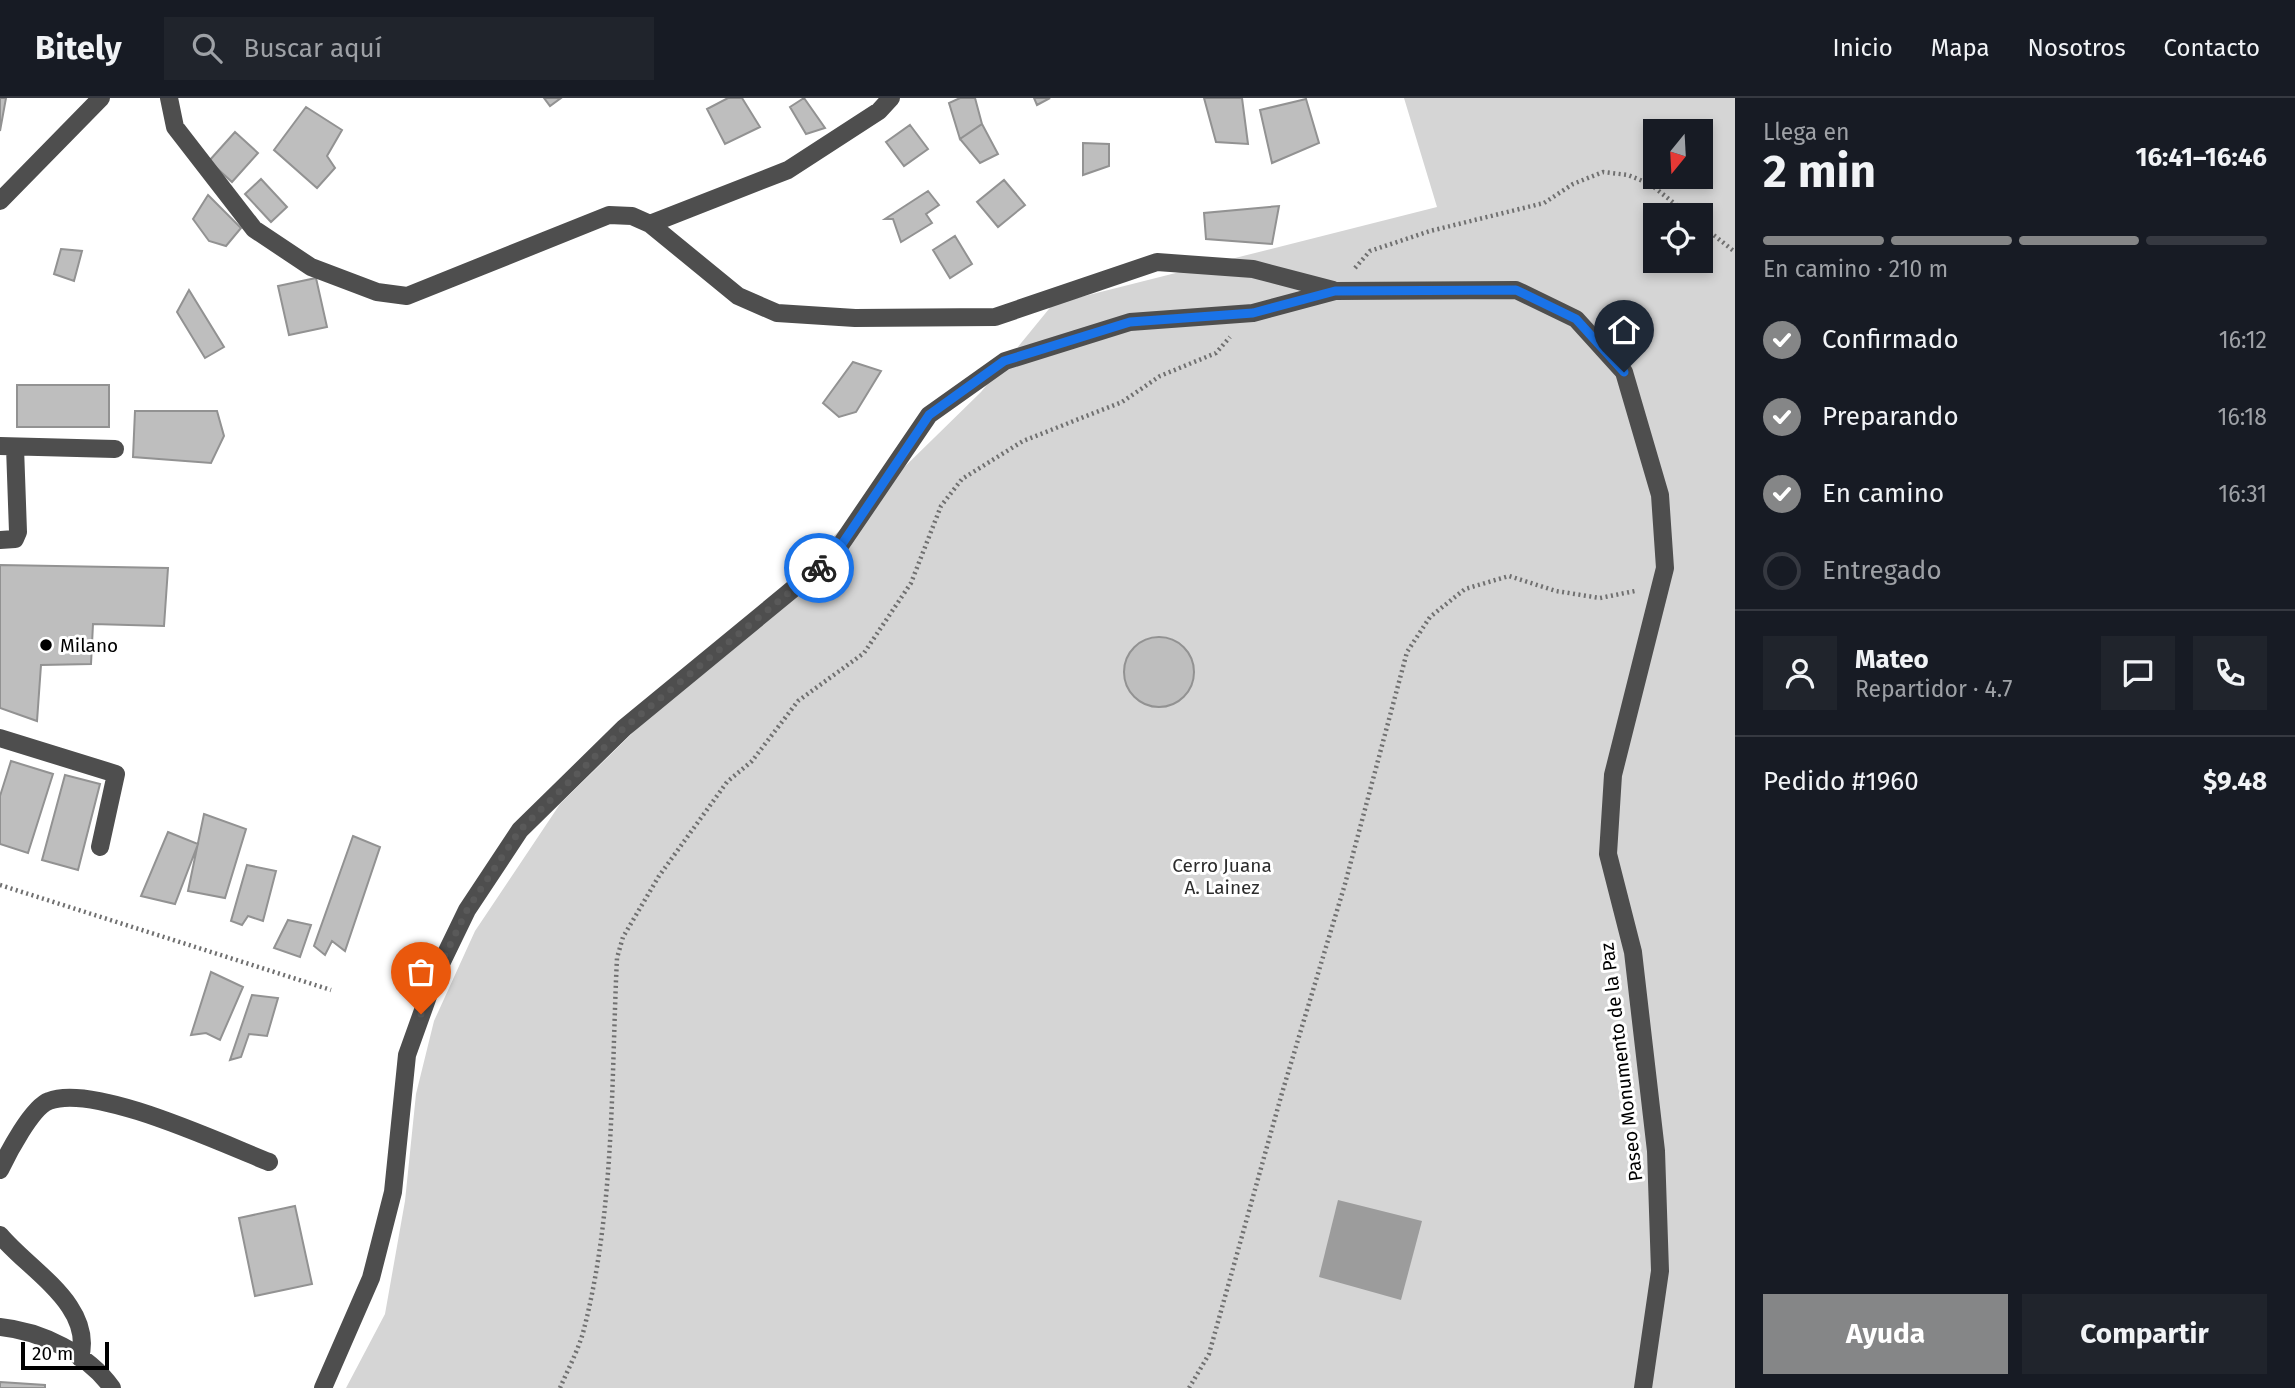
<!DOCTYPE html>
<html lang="es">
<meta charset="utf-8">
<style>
body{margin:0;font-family:"Fira Sans",sans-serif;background:#20242c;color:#f1f3f6;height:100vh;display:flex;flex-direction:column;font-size:26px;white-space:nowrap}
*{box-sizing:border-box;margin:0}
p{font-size:23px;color:#9ea1a6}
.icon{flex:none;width:38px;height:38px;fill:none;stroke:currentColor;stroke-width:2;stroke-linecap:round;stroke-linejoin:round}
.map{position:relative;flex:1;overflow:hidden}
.sheet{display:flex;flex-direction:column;background:#171b24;width:560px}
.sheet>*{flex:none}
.needle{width:46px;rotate:198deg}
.buttons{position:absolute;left:1643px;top:21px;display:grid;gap:14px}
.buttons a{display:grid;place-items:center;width:70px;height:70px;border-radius:0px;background:#171b24;box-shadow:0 4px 10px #0003;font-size:35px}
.scale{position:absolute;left:21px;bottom:18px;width:88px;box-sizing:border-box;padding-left:7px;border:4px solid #000;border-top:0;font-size:19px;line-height:24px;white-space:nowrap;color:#000;-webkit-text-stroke:5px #fff;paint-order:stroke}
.pin{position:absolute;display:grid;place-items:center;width:60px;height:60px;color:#fff;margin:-72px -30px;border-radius:50% 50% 50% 0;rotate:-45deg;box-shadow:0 0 7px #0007}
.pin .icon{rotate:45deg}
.courier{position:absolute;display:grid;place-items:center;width:70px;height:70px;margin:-35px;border:5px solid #1a73e8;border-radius:50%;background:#fff;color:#222;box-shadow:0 2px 9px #0007}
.overview em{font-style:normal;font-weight:700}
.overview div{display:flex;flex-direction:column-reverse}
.overview{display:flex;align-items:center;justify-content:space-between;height:119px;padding:0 28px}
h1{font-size:46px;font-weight:700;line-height:52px}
.bar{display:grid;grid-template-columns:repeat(4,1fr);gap:10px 7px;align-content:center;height:84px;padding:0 28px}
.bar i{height:9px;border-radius:5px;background:#363941}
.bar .on{background:#858687}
.bar p{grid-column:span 4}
.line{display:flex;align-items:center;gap:18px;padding:0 28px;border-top:2px solid #363941}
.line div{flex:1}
.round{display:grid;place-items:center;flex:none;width:74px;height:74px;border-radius:0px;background:#20242c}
ol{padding:0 28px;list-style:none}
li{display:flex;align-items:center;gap:21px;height:77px}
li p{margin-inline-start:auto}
li .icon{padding:7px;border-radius:50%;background:#858687;color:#fff;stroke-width:4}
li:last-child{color:#9ea1a6}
li i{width:38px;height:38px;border:4px solid #363941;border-radius:50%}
.primary-button{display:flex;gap:14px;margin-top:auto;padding:14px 28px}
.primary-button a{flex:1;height:80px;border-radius:0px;background:#858687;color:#fff;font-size:28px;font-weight:700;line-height:80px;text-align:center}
.primary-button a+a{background:#20242c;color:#f1f3f6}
header{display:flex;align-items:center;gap:42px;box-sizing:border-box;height:98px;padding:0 35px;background:#171b24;border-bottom:2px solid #363941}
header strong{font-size:33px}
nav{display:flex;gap:38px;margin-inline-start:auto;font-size:24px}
.search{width:490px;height:63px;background:#20242c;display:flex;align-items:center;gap:18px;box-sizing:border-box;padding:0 24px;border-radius:0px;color:#9ea1a6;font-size:26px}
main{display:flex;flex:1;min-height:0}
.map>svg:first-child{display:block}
.green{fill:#d5d5d5;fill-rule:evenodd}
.water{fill:#9c9c9c}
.building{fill:#bebebe;stroke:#929292;stroke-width:2}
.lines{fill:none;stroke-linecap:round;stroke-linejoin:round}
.path{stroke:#707070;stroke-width:4.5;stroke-dasharray:2 3.5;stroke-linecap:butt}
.minor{stroke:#4e4e4e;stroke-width:18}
.done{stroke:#595959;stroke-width:7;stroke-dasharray:0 12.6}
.route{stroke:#1a73e8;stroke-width:9}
.poi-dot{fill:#000;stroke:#fff;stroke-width:2.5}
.labels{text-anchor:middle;stroke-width:6;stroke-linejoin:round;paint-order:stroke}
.poi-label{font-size:19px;fill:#000;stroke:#fff;text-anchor:start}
.park-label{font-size:19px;fill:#2c2c2c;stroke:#fff}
.street-label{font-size:19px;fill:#000;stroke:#fff}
</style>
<header>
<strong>Bitely</strong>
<div class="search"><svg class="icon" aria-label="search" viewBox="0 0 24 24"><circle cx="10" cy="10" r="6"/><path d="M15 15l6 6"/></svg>Buscar aquí</div>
<nav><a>Inicio</a><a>Mapa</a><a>Nosotros</a><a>Contacto</a></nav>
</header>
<main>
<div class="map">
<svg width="1735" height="1290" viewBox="0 0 1735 1290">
<rect width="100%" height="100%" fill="#fff"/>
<path class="green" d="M1404,0H1735V1290H346L385,1216L405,1103L416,996L434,923L475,833L560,706L981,294L1053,206L1437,109ZM1656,33H1701V79H1656ZM1656,117H1701V163H1656Z"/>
<path class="water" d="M1338,1102L1422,1123L1401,1202L1319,1179Z"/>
<path class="building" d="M0,0H6L0,33Z
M544,0H561L550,8Z
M728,0H742L760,29L725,46L707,11Z
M804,0L825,30L806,36L790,9Z
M960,0H975L982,26L960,41L949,5Z
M1034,0H1050L1037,7Z
M1204,0H1242L1248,46L1216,44Z
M1306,1L1319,45L1272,65L1260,12Z
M306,9L342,32L327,58L335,70L317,90L274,52Z
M982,26L998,56L980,65L960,41Z
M910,27L928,51L904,68L886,44Z
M235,34L258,55L232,84L209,63Z
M1083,45L1109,46V68L1083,77Z
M261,81L287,109L271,124L245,96Z
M1004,82L1025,107L998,129L977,104Z
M928,93L939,107L926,116L932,125L901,144L893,121H885Z
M208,97L241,130L226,148L209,143L193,121Z
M1279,108L1272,146L1206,141L1204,115Z
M955,138L972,166L950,180L933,152Z
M61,151L82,153L74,183L54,176Z
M316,180L327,229L289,237L278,188Z
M189,192L224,249L205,260L177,214Z
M853,264L881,273L856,314L839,319L823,305Z
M17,287H109V329H17Z
M135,313H217L224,338L211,365L133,359Z
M0,467L168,470L164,528L93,526L91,566L41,567L37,623L0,610Z
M1124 574a35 35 0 1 1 70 0a35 35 0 1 1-70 0Z
M11,663L53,676L28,755L0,746V698Z
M65,677L100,686L78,772L42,762Z
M204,716L246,731L225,800L188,793Z
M168,734L198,746L175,806L141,798Z
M353,738L380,749L345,853L332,843L325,857L314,848Z
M247,767L276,773L263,823L248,818L242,827L231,823Z
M288,822L311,827L300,859L274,850Z
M211,874L243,889L220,942L206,935L191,937Z
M252,897L278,900L267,938L249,936L241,959L230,962Z
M295,1108L312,1186L255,1198L239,1120Z
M0,1284L45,1287V1290H0Z"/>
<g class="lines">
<path class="path" d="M1701,127L1735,154
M1355,170L1370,153L1430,133L1544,105L1573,86L1603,74L1628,77L1650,86L1689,117
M0,787L331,892
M560,1290C568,1271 579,1251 584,1231C615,1109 611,984 617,860L623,839L659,778L727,684L752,663L798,603L864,555L911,485L941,408L962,381L1023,343L1122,304L1160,278L1216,255L1230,239
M1189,1290L1209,1256L1282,995L1345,786L1407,554L1430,519L1465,491L1509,478L1556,493L1600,500L1635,493"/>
<path class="minor" d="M169,0L175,29L254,131L311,169L377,194L407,198L609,117L632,118L650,126L738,198L777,215L855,220L995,219L1157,164L1253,171L1333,192
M0,103L101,0
M650,126L788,72L879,13L891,0
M0,348L115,351
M0,442L15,441L18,434L15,349
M0,640L116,676L100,749
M0,1072C8,1055 32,1009 49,1003C94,985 223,1046 269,1064
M0,1137C30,1173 94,1207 80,1260
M0,1229C41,1233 88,1256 112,1290
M323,1290L371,1180L393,1094L407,957L436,876L467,812L520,732L624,630L833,458L929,317L1005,263L1130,224L1253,215L1335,193L1516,192L1576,221L1624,274L1660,397L1665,470L1613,677L1608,756L1633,854L1656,1053L1660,1173L1643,1290"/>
</g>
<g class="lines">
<path class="done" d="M421,916L436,876L467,812L520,732L624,630L819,470"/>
<path class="route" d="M819,470L834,458L929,317L1004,263L1130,224L1253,215L1335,193L1516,192L1576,221L1624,274"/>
</g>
<circle class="poi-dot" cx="46" cy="547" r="7"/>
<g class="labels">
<g class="poi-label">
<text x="60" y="554">Milano</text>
</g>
<g class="park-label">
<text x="1222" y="774">Cerro Juana<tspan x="1222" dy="22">A. Lainez</tspan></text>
</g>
<g class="street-label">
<text transform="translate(1621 964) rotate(-97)" y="7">Paseo Monumento de la Paz</text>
</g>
</g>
</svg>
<div class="buttons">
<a><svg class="needle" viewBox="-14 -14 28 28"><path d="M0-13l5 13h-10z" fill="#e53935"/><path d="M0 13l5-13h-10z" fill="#9ea1a6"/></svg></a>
<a><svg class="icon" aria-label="locate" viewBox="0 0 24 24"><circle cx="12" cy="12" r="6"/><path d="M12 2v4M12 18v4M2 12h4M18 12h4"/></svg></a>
</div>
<div class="scale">20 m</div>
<div class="pin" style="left:421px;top:916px;background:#ea580c"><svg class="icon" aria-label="bag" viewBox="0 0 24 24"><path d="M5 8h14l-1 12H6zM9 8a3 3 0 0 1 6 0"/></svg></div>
<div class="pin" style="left:1624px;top:274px;background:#1f2937"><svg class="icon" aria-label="home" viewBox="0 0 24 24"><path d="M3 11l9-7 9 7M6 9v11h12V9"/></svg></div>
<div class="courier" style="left:819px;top:470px"><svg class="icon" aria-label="bike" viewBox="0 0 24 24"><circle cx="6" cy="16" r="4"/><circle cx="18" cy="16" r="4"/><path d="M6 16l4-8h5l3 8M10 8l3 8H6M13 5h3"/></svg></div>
</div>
<section class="sheet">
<div class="overview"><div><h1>2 min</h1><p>Llega en</p></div><em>16:41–16:46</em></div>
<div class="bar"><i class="on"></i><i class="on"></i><i class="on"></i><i></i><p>En camino · 210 m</p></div>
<ol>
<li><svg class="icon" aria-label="check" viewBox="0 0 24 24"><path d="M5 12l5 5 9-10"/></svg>Confirmado<p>16:12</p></li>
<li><svg class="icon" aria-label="check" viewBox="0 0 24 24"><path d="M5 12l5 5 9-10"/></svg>Preparando<p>16:18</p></li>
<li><svg class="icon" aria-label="check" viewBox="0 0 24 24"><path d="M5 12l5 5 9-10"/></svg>En camino<p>16:31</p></li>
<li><i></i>Entregado</li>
</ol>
<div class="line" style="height:126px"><a class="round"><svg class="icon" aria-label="person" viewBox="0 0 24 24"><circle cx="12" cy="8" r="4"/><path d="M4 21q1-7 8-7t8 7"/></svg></a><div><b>Mateo</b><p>Repartidor · 4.7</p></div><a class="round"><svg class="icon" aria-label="chat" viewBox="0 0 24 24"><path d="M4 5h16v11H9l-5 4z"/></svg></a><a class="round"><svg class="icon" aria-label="phone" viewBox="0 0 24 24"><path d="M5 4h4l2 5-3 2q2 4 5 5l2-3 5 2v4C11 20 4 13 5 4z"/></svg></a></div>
<div class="line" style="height:91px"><div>Pedido #1960</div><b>$9.48</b></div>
<div class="primary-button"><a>Ayuda</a><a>Compartir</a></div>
</section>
</main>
